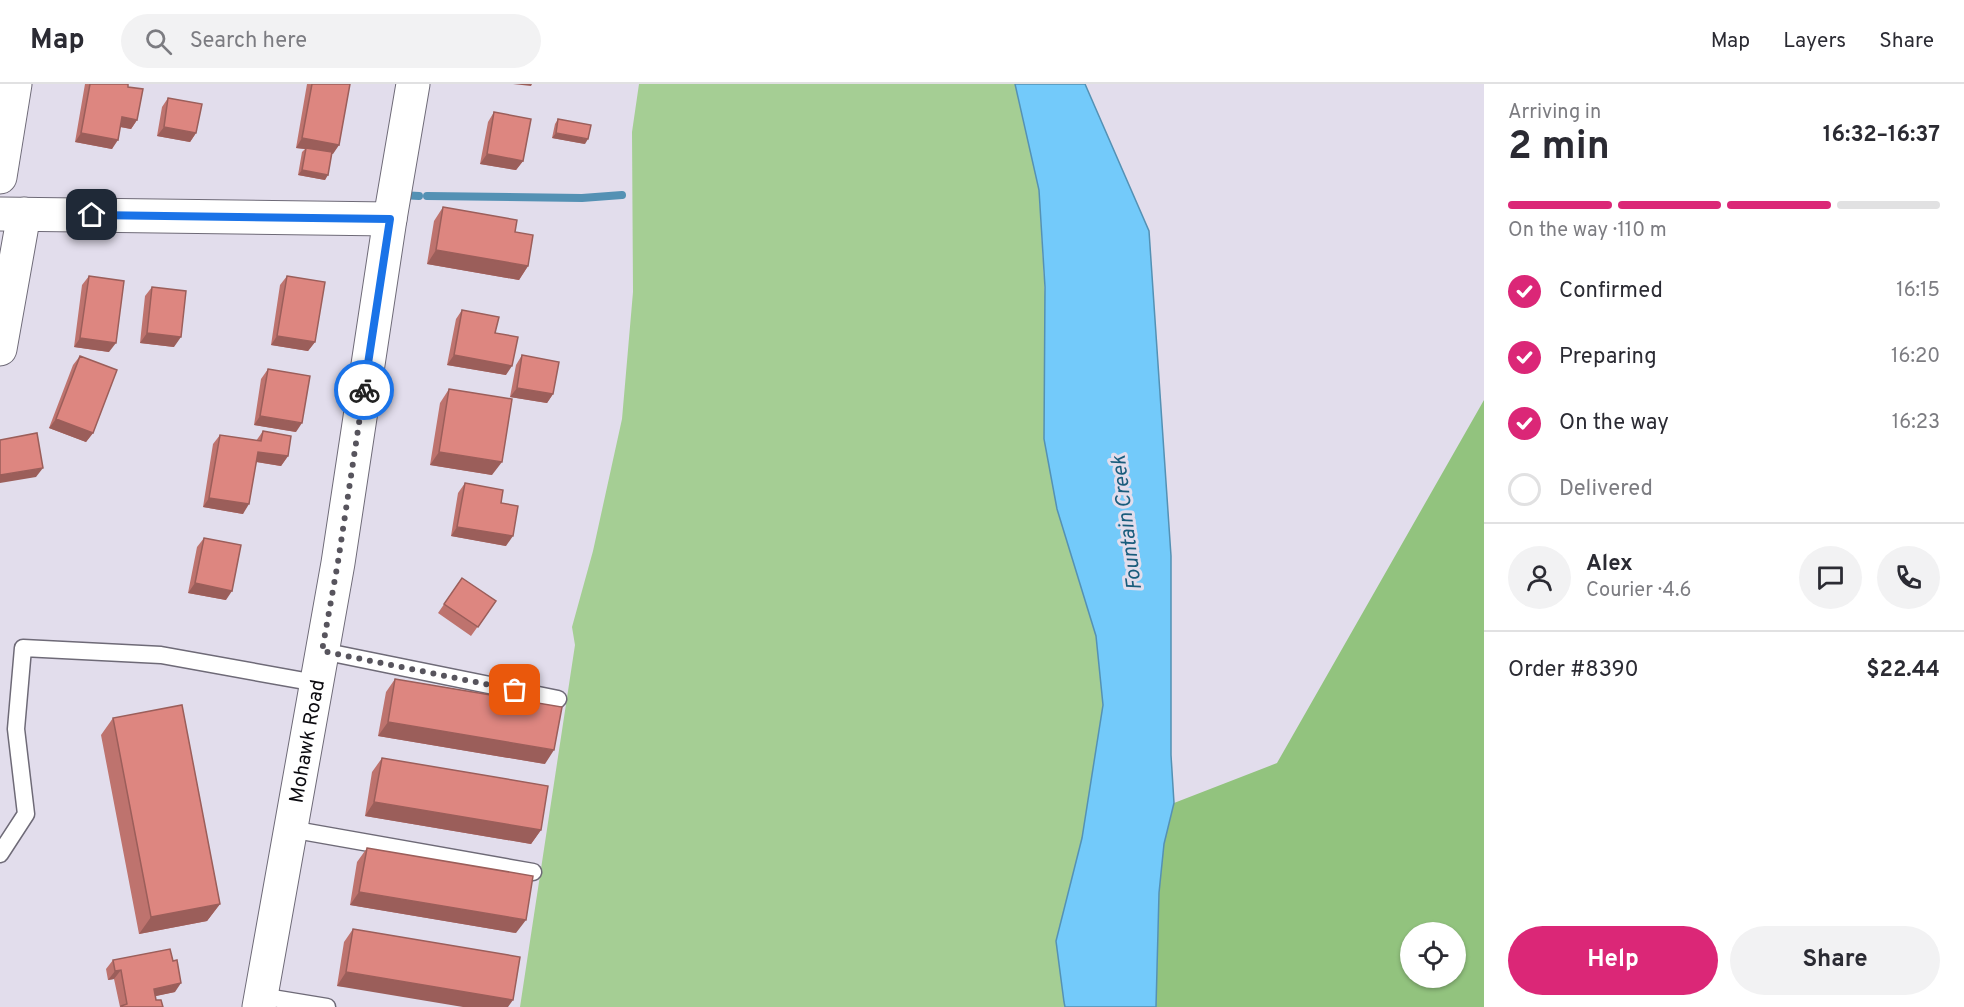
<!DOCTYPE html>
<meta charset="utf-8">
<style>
body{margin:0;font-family:Overpass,sans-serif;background:#f2f2f3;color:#2b2b33;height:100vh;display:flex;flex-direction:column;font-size:22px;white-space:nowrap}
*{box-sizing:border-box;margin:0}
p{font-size:20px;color:#7c7c81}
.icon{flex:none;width:33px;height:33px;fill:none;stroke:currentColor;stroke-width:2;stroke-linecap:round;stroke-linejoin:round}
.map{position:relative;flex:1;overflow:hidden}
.sheet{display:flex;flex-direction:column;background:#fff;width:480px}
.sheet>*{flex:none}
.controls{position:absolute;left:1400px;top:838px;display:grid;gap:12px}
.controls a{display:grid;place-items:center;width:66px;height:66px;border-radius:50%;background:#fff;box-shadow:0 2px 4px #0004;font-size:30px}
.pin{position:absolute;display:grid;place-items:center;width:51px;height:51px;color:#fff;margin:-26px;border-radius:12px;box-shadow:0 3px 9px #0006}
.courier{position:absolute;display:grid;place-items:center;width:60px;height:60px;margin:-30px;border:4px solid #1a73e8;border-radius:50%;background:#fff;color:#222;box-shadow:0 2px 8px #0007}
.overview em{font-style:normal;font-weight:700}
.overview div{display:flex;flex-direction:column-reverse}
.overview{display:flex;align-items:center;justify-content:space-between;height:102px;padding:0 24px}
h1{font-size:39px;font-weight:700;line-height:45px}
.bar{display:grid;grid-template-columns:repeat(4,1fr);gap:9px 6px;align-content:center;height:72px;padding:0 24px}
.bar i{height:8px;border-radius:4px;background:#e1e1e2}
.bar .on{background:#db2777}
.bar p{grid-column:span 4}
.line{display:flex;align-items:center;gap:15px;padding:0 24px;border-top:2px solid #e1e1e2}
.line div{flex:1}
.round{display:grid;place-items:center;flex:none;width:63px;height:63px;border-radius:32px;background:#f2f2f3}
ol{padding:0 24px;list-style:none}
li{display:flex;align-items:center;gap:18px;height:66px}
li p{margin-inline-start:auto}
li .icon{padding:6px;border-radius:50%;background:#db2777;color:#fff;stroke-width:4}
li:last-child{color:#7c7c81}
li i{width:33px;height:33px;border:3px solid #e1e1e2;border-radius:50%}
.primary-button{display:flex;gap:12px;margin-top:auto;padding:12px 24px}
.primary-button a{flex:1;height:69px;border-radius:36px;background:#db2777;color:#fff;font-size:24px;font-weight:700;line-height:69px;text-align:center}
.primary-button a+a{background:#f2f2f3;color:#2b2b33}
header{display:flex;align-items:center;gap:36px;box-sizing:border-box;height:84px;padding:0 30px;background:#fff;border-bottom:2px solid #e1e1e2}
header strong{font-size:28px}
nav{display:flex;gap:33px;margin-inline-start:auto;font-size:21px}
.search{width:420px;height:54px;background:#f2f2f3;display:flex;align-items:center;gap:15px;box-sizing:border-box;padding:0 21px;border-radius:33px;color:#7c7c81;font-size:22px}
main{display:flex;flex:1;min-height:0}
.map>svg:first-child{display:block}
.green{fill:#a5ce94}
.forest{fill:#92c37e;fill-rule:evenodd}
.water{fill:#73cafa;stroke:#5491b4;stroke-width:1.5}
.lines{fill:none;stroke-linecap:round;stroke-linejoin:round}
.stream{stroke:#5491b4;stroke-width:8}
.lane-casing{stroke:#6e6a77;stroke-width:19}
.street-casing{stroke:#6e6a77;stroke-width:35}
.lane{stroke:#fff;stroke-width:16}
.street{stroke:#fff;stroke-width:33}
.wall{fill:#be736e}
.shaded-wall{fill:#9b5e5a}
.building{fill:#dd8680;stroke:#9b5e5a;stroke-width:1.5}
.done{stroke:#57545d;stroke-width:6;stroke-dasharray:0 10.8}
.route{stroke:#1a73e8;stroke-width:8}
.labels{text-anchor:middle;stroke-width:6;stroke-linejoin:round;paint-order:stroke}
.street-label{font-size:20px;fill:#0c0b10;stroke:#e2ddec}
.water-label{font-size:21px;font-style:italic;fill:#195c7c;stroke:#e2ddec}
</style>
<header>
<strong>Map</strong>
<div class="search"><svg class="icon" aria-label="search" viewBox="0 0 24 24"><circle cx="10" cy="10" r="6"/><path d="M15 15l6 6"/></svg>Search here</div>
<nav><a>Map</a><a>Layers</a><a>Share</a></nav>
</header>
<main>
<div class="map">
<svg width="1484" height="923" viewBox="0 0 1484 923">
<rect width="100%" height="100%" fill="#e2ddec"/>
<path class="green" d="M639,0H1015L1039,106L1057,425L1096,552L1103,621L1082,754L1056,857L1065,923H520L575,561L572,543L593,467L622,335L633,208L632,48Z"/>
<path class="forest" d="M1484,316V923H1156L1159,809L1164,760L1174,719L1277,679ZM1410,849H1455V894H1410Z"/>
<path class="water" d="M1015,0H1085L1149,147L1171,472V671L1174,719L1164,760L1159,809L1156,923H1065L1064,918L1056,857L1082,754L1103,621L1096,552L1057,425L1044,355L1045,203L1039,106Z"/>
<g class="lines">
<path class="stream" d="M401,111L419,112
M427,112L582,114L622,111"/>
<defs>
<path id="lane" d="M322,567L558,615
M290,745L533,788
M0,770L26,730L16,645L23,564L161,571L316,599
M260,912L327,923"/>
<g id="street">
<path d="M0,93L15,0"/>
<path d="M0,130L390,135"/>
<path d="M0,265L24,130"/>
<path id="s1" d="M259,923L338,479L390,135L413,0"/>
</g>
</defs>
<use href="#lane" class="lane-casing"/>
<use href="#street" class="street-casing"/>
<use href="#lane" class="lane"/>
<use href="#street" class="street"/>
</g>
<path class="wall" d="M85,0H128V3L137,36L131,45L120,43L112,65L75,58Z
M307,0H350L339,61L332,70L325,96L298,91L302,68L305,65L296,64Z
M168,14L196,49L190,58L157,52L162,23Z
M494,28L523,77L516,86L480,80L488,38Z
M558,35L585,60L552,54L555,40Z
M443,123L515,148L528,182L519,196L427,180L434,137Z
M89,192L109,268L74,263L82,201Z
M287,192L315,258L308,267L271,261L280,201Z
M152,203L174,263L140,259L145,212Z
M462,226L495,249L506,291L447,281L456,235Z
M522,271L553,310L547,319L510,313L516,281Z
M80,272L93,349L86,358L49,344L73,281Z
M268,285L296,348L254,341L261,295Z
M449,305L492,391L430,381L440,319Z
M263,347L288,372L281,382L256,378L243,430L203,423L213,360L220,351L256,357Z
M465,399L501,419L506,462L451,452L458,409Z
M204,454L226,516L188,509L197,463Z
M462,494L496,517L471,552L438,529Z
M395,595L545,680L378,652L386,608Z
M113,634L220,820L207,837L139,850L101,651Z
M382,674L541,746L531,760L365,732L372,688Z
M367,764L516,849L350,821L357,778Z
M353,845L513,916L337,902L344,858Z
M113,876L175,908L155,912L156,916L163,923H120L114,895L108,896L106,885Z"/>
<path class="shaded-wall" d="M513,0H532L531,2Z
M122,33L137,36L131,45L116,42Z
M164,43L196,49L190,58L157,52Z
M81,49L118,56L112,65L75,58Z
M556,49L588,55L585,60L552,54Z
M302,54L339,61L333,70L305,65L306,64L305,65L296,64Z
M487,70L523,77L516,86L480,80Z
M302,86L328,91L325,96L298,91Z
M436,166L528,182L519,196L427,180Z
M147,249L181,253L174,263L140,259Z
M277,252L315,258L308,267L271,261Z
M80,254L116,259L109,268L74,263Z
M454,271L512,282L506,291L447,281Z
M517,304L553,310L547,319L510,313Z
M260,332L302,339L296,348L254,341Z
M56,335L93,349L86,358L49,344Z
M258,368L288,372L281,382L251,377Z
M439,368L502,378L492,391L430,381Z
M43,384L36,393L0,399V391Z
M209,414L249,420L243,430L203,423Z
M457,443L513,452L506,462L451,452Z
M195,499L232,507L226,516L188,509Z
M388,638L554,666L545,680L378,652Z
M374,718L541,746L531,760L365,732Z
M359,808L526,836L516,849L350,821Z
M220,820L207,837L139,850L151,833Z
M121,886L114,895L108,896L115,887Z
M346,888L513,916L508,923H463L337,902Z
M181,899L175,908L147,914L154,905Z"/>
<path class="building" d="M90,0H128V3L143,5L137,36L122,33L118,56L81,49Z
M312,0H350L339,61L302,54Z
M168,14L202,20L196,49L164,43Z
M494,28L531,35L523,77L487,70Z
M558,35L591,41L588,55L556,49Z
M306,64L332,68L328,91L302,86Z
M443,123L517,136L515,148L533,151L528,182L436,166Z
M89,192L124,197L116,259L80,254Z
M287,192L325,198L315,258L277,252Z
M152,203L186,207L181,253L147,249Z
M462,226L499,233L495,249L518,253L512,282L454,271Z
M522,271L559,278L553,310L517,304Z
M80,272L117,286L93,349L56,335Z
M268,285L310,292L302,339L260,332Z
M449,305L512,315L502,378L439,368Z
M263,347L291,352L288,372L258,368L249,420L209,414L220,351L261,357Z
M37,349L43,384L0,391V356Z
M465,399L503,406L501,419L518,422L513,452L457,443Z
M204,454L241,461L232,507L195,499Z
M462,494L496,517L478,543L444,520Z
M395,595L562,623L554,666L388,638Z
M182,621L220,820L151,833L113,634Z
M382,674L548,702L541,746L374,718Z
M367,764L533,792L526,836L359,808Z
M353,845L520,873L513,916L346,888Z
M170,865L173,877L177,876L181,899L154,905L156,916H161L163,923H121V922L127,920L121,886L115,887L113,876Z"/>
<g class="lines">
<path class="done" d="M364,306L338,478L322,567L515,606"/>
<path class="route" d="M92,131L390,135L364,306"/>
</g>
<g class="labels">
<g class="street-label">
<text dy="7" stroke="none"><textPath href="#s1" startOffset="270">Mohawk Road</textPath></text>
</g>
<g class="water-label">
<text transform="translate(1126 439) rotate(-97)" y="7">Fountain Creek</text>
</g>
</g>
</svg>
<div class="controls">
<a><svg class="icon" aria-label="locate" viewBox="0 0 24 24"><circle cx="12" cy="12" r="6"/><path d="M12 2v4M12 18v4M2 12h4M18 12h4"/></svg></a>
</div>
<div class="pin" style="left:515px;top:606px;background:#ea580c"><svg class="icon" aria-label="bag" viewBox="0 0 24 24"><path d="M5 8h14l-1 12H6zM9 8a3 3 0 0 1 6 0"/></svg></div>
<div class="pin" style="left:92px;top:131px;background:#1f2937"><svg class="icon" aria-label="home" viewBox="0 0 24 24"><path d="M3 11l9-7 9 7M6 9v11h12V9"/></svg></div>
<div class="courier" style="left:364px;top:306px"><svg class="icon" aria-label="bike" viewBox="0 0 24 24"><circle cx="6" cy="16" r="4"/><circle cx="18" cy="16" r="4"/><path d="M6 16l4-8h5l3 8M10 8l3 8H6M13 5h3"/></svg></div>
</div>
<section class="sheet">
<div class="overview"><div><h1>2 min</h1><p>Arriving in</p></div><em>16:32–16:37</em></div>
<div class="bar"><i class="on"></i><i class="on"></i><i class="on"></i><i></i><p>On the way · 110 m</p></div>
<ol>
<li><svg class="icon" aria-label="check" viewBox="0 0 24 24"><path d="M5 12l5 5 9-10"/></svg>Confirmed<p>16:15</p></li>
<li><svg class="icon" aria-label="check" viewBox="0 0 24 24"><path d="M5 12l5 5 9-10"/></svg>Preparing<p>16:20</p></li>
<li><svg class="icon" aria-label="check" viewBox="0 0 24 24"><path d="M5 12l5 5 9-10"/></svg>On the way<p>16:23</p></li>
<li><i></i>Delivered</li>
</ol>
<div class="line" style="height:108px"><a class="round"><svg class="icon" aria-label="person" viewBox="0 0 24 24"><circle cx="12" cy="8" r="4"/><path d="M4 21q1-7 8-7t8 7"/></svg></a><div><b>Alex</b><p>Courier · 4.6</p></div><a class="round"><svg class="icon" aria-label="chat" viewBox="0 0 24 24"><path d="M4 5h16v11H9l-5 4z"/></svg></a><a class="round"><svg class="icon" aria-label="phone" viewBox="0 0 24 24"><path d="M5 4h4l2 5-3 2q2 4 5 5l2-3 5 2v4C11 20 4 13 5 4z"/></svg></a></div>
<div class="line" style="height:78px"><div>Order #8390</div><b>$22.44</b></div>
<div class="primary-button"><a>Help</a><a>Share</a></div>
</section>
</main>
